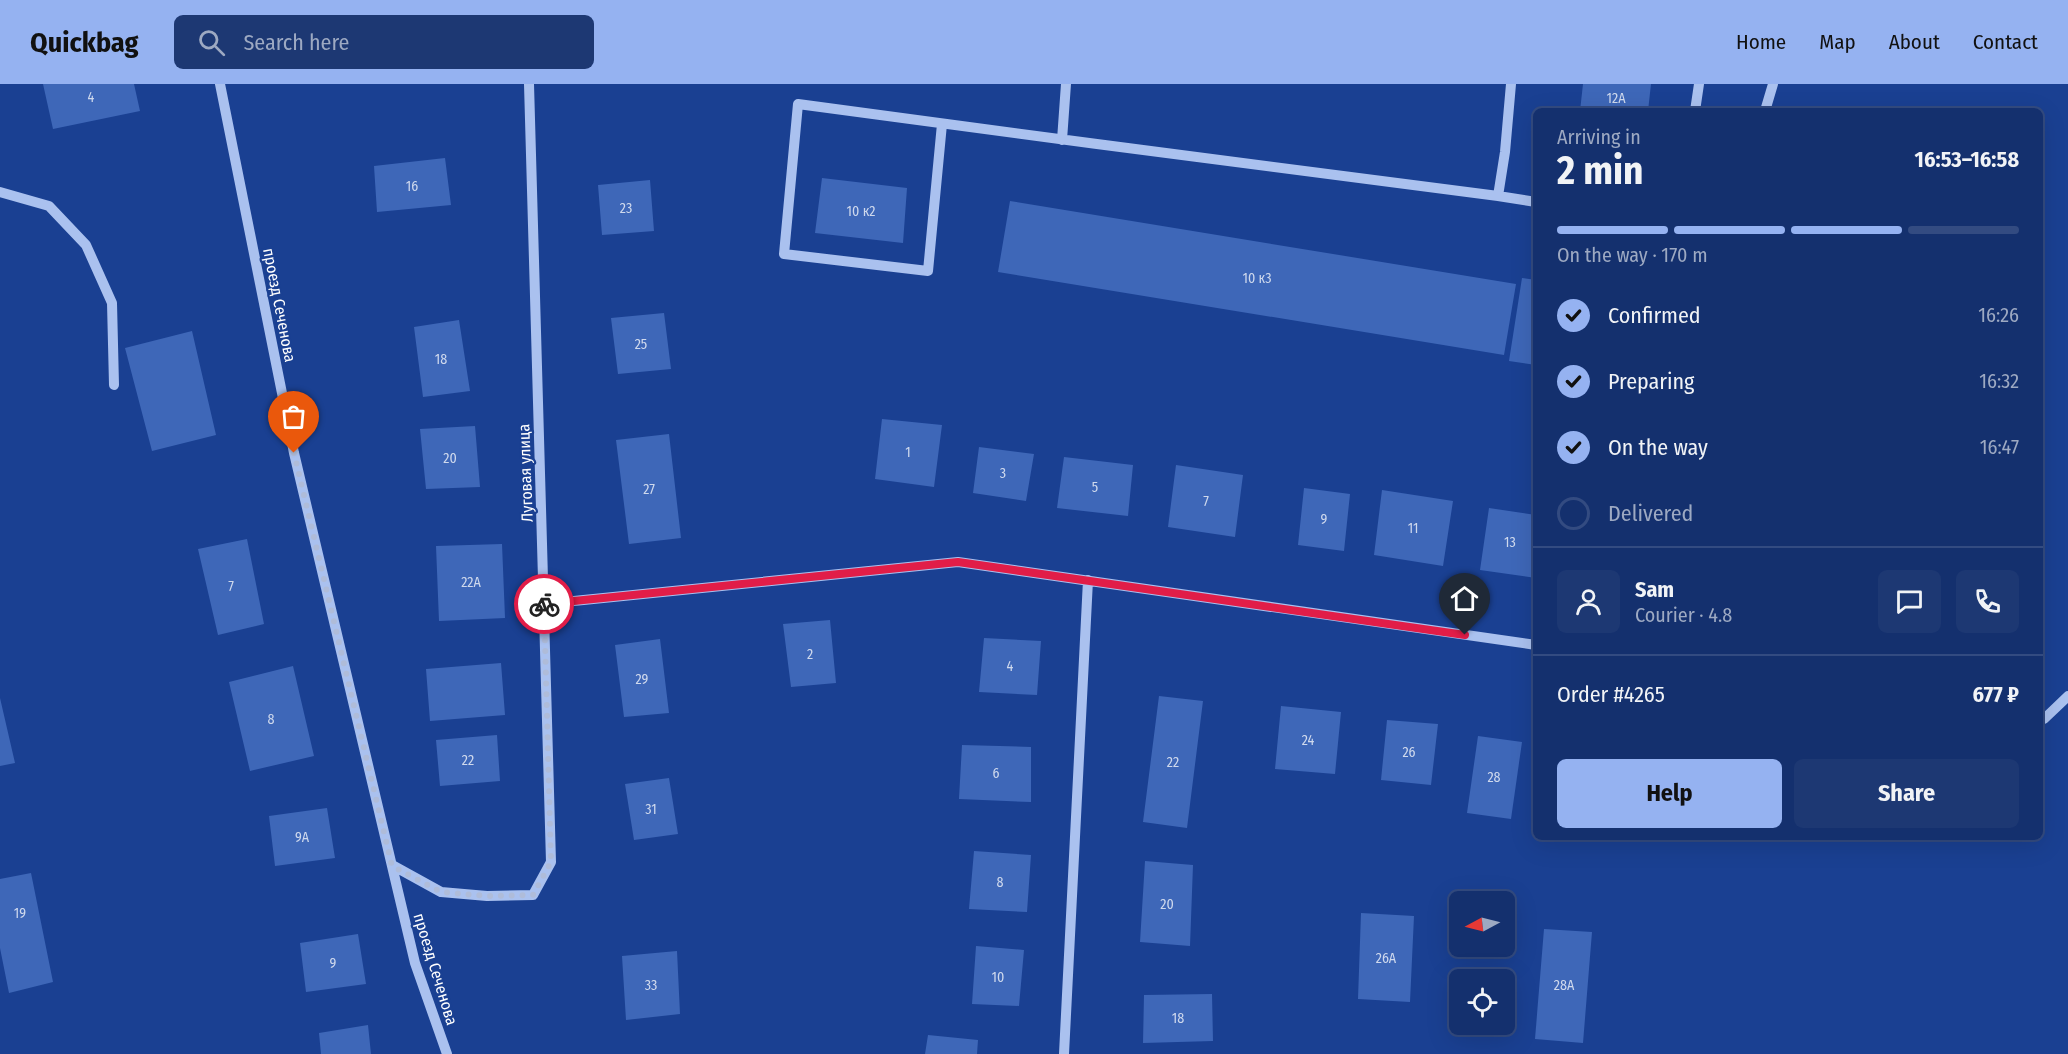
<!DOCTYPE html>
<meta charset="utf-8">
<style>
body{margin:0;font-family:"Fira Sans Condensed",sans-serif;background:#1d3873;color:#f1f3f6;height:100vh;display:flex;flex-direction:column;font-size:22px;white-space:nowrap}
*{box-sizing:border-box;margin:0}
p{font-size:20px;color:#9da9c2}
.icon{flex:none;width:33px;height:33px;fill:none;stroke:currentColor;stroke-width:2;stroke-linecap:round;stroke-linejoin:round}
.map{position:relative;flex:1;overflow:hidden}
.side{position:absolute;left:1533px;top:24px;width:510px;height:732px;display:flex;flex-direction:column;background:#14306e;border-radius:9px;box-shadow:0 6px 24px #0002,0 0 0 2px #334b81}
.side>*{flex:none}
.needle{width:39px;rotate:263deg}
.tools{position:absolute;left:1449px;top:807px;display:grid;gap:12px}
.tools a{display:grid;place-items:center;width:66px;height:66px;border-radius:9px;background:#14306e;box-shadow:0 6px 24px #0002,0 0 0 2px #334b81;font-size:30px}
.pin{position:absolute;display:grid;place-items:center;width:51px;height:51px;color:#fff;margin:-62px -26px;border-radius:50% 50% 50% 0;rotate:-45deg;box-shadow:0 0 6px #0007}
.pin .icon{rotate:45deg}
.courier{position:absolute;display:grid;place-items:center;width:60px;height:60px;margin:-30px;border:4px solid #e11d48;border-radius:50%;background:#fff;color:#222;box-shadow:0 2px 8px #0007}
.overview em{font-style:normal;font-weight:700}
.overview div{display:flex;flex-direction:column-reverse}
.overview{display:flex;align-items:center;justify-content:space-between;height:102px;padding:0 24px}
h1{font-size:39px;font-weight:700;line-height:45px}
.bar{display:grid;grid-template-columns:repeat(4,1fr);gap:9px 6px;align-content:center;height:72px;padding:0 24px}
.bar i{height:8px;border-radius:4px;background:#334b81}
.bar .current{background:#95b2f1}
.bar p{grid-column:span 4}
.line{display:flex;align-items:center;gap:15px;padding:0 24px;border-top:2px solid #334b81}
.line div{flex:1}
.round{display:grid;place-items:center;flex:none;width:63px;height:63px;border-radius:9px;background:#1d3873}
ol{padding:0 24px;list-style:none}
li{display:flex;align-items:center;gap:18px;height:66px}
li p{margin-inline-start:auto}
li .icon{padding:6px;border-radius:50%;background:#95b2f1;color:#111;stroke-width:4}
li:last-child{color:#9da9c2}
li i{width:33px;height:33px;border:3px solid #334b81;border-radius:50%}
.cta{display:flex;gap:12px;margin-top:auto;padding:12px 24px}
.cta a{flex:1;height:69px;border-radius:9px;background:#95b2f1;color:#111;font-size:24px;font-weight:700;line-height:69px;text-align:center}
.cta a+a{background:#1d3873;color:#f1f3f6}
header{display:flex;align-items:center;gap:36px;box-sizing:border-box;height:84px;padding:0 30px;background:#95b2f1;color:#111}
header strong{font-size:28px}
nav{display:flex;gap:33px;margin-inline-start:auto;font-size:21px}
.search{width:420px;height:54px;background:#1d3873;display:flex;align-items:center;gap:15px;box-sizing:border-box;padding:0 21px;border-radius:9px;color:#9da9c2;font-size:22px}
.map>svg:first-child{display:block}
.building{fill:#3e67b8}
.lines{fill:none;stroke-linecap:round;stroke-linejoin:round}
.minor{stroke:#aac1ef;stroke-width:10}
.done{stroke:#afbcd9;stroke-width:6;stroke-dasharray:0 10.8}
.route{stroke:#e11d48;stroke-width:8}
.labels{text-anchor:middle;stroke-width:4.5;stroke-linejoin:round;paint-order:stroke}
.number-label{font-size:14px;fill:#cfd9ed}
.street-label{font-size:16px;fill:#fff;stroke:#1a4092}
</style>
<header>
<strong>Quickbag</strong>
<div class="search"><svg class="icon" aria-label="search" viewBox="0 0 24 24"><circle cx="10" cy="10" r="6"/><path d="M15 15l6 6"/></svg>Search here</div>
<nav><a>Home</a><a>Map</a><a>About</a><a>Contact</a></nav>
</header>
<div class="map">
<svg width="2068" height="970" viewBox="0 0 2068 970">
<rect width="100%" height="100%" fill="#1a4092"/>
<path class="building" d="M43,0H134L140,27L53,45Z
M1583,0H1651L1648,27H1580Z
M445,74L451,121L377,128L374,82Z
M822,94L907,104L903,159L815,149Z
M650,96L654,147L602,151L598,101Z
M1010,117L1516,200L1504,271L998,188Z
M1522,194L1536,196V281L1509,277Z
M664,229L671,285L618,290L611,234Z
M459,236L470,307L423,313L414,243Z
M192,247L216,351L152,367L125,264Z
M882,335L942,341L934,403L875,395Z
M475,342L480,403L426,405L420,345Z
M669,350L681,454L629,460L616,356Z
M979,363L1034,370L1026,417L973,409Z
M1064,373L1133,381L1128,432L1057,424Z
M1176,381L1243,391L1235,453L1168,443Z
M1304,404L1350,410L1344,467L1298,461Z
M1382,406L1453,417L1443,482L1374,471Z
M1489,424L1536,431V494L1480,486Z
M247,455L264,540L218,551L198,465Z
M502,460L505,534L439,537L436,462Z
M830,536L836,599L791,603L783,540Z
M984,554L1041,557L1037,611L979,608Z
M660,555L669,629L624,633L615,561Z
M501,579L505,631L430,637L426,585Z
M293,582L314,672L250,687L229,598Z
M1159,612L1203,617L1187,744L1143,738Z
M0,614L15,679L0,682Z
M1281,622L1341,628L1335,690L1275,685Z
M1387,636L1438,640L1431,701L1381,696Z
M497,651L500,697L440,702L436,656Z
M1478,652L1522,658L1511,735L1467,729Z
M962,661L1031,663V718L959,715Z
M669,694L678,750L634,756L625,700Z
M327,724L335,774L275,782L269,732Z
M974,767L1031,771L1027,828L969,825Z
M1145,777L1193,781L1190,862L1140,858Z
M31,789L53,898L9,909L0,864V795Z
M1361,829L1414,832L1410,918L1358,915Z
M1544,845L1592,848L1583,959L1535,955Z
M358,850L366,900L306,908L300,859Z
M976,862L1024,866L1019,922L972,920Z
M677,867L680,930L626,936L622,872Z
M1212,910L1213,957L1143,959L1144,911Z
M368,941L371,970H321L319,949Z
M928,951L978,956L977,970H925Z"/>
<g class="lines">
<path class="minor" d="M220,0L294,369L415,879L447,970
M1695,27L1699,0
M1765,27L1773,0
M942,40L928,187L784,170L798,20C1031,52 1265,82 1498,112L1505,68L1511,0
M1062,56L1066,0
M0,108L49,122L86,161L112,219L114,301
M1498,112L1536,118
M544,520L958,478L1536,561
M2040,634L2044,635L2068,612
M392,781L441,808L487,812L533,811L551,778L529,0
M1064,970L1088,496"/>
</g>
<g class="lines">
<path class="done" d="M294,369L392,782L441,808L487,812L533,811L551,778L544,520"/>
<path class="route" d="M544,520L958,478L1465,551"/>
</g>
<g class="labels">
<g class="number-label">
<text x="91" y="18">4</text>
<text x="1616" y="19">12А</text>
<text x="412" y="107">16</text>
<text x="626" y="129">23</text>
<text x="861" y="132">10 к2</text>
<text x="1257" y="199">10 к3</text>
<text x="641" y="265">25</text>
<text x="441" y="280">18</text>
<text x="908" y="373">1</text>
<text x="450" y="379">20</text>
<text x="1003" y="394">3</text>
<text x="1095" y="408">5</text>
<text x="649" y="410">27</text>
<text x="1206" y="422">7</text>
<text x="1324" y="440">9</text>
<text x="1413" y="449">11</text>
<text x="1510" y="463">13</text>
<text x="471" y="503">22А</text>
<text x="231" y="507">7</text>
<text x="810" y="575">2</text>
<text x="1010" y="587">4</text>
<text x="642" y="600">29</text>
<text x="271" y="640">8</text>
<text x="1308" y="661">24</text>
<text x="1409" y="673">26</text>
<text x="468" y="681">22</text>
<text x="1173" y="683">22</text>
<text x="996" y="694">6</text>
<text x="1494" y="698">28</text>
<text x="651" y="730">31</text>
<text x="302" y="758">9А</text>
<text x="1000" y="803">8</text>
<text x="1167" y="825">20</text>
<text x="20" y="834">19</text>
<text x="1386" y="879">26А</text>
<text x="333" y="884">9</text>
<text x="998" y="898">10</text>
<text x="651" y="906">33</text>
<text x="1564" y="906">28А</text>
<text x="1178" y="939">18</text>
</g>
<g class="street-label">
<text transform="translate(280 221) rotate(79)" y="6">проезд Сеченова</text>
<text transform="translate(525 389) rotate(-92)" y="6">Луговая улица</text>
<text transform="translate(436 885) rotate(73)" y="6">проезд Сеченова</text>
</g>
</g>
</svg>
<div class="tools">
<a><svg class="needle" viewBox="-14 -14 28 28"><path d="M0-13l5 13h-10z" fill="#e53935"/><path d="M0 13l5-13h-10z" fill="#9da9c2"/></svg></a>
<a><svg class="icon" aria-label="locate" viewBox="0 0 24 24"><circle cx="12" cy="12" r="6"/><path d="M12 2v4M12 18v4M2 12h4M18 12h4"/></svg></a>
</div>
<div class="pin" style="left:294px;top:369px;background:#ea580c"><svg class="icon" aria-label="bag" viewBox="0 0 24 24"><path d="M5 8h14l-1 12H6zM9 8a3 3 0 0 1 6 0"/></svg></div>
<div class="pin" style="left:1465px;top:551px;background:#1f2937"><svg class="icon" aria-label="home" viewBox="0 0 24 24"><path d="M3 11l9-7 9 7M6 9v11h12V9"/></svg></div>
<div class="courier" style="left:544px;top:520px"><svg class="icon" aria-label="bike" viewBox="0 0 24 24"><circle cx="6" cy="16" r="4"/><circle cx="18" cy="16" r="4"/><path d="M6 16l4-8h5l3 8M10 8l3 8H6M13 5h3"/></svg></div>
<section class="side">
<div class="overview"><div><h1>2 min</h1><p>Arriving in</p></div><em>16:53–16:58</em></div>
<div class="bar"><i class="current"></i><i class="current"></i><i class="current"></i><i></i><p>On the way · 170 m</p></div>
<ol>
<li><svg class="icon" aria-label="check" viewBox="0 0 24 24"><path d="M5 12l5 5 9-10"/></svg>Confirmed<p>16:26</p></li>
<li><svg class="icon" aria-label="check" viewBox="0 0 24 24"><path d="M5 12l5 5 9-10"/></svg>Preparing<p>16:32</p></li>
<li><svg class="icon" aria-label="check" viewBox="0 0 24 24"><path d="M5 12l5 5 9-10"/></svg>On the way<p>16:47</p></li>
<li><i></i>Delivered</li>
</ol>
<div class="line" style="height:108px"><a class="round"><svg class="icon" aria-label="person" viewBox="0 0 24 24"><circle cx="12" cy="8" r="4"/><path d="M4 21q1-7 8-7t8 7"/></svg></a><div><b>Sam</b><p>Courier · 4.8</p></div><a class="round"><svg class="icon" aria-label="chat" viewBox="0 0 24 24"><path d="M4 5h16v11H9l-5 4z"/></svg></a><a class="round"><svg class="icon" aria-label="phone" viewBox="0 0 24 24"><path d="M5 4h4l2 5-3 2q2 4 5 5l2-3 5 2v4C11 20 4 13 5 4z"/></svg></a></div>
<div class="line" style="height:78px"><div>Order #4265</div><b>677 ₽</b></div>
<div class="cta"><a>Help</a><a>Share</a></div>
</section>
</div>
